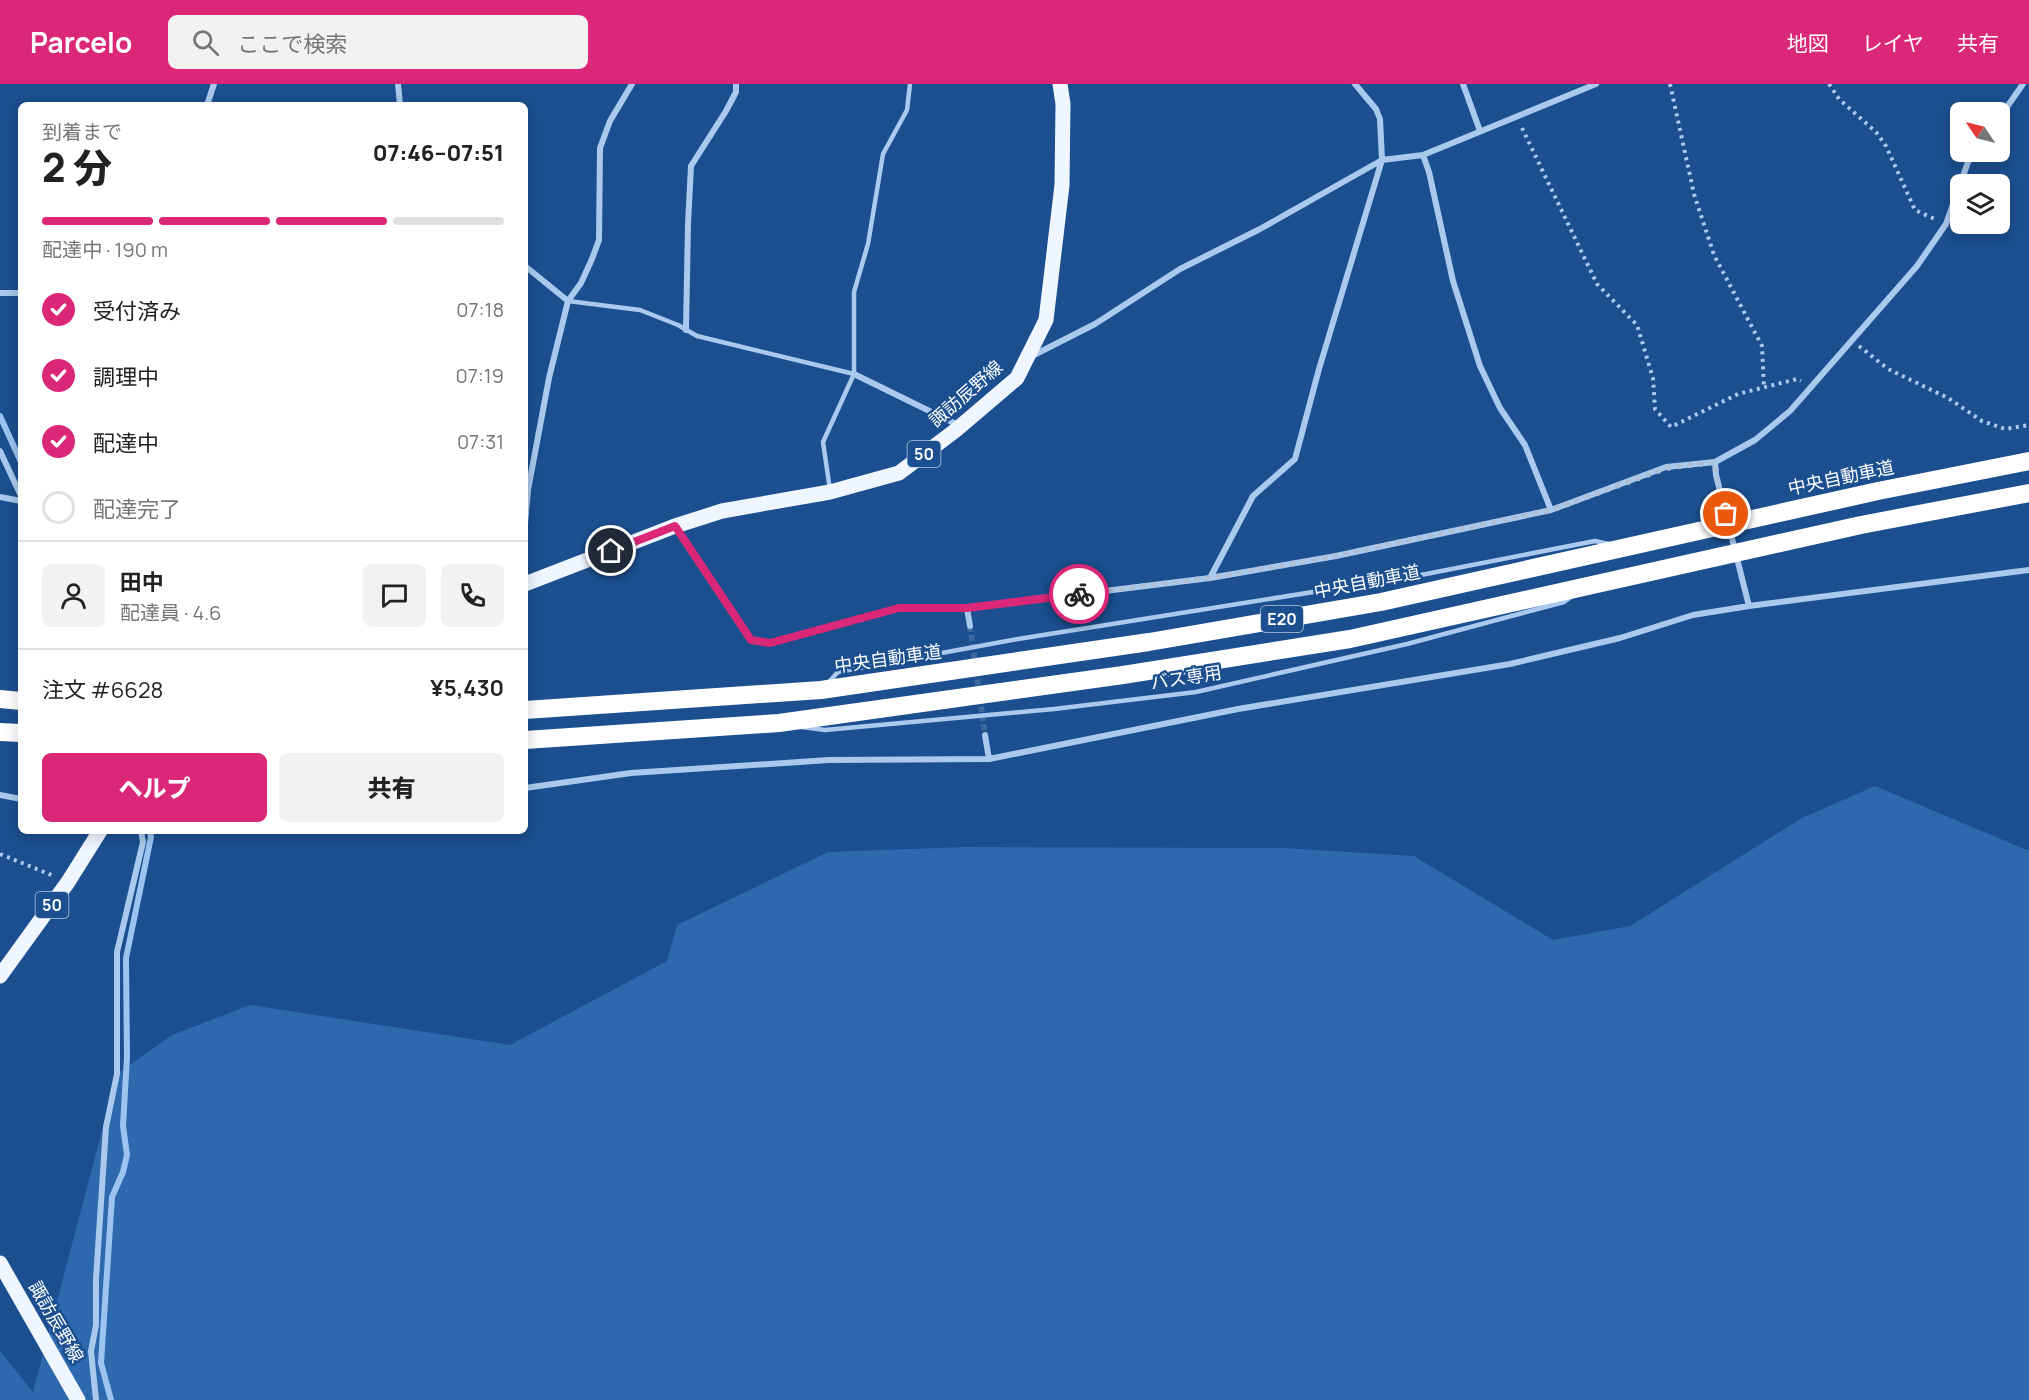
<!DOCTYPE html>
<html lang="ja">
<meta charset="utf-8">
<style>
body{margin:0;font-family:Manrope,"Noto Sans JP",sans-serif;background:#f2f2f2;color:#222;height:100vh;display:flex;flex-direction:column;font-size:22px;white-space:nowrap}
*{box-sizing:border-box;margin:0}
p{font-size:20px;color:#767676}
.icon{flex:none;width:33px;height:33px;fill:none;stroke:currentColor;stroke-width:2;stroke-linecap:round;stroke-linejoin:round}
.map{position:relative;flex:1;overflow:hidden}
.sheet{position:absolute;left:18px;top:18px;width:510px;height:732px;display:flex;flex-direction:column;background:#fff;border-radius:9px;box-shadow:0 3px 15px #0003}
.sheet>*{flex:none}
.needle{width:39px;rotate:305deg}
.tools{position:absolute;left:1950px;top:18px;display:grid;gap:12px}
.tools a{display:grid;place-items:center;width:60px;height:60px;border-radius:9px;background:#fff;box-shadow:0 3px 15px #0003;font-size:30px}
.pin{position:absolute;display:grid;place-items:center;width:51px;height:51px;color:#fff;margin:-26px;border:3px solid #fff;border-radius:50%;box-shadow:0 2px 6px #0007}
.courier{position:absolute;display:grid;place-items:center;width:60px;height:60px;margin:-30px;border:4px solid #db2777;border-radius:50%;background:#fff;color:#222;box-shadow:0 2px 8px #0007}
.head em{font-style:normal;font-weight:800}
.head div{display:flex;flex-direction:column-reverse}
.head{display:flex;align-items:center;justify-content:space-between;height:102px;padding:0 24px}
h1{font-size:39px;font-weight:800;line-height:45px}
.bar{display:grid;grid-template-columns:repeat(4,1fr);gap:9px 6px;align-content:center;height:72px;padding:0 24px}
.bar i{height:8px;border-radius:4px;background:#e0e0e0}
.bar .selected{background:#db2777}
.bar p{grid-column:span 4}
.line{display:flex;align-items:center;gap:15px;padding:0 24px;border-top:2px solid #e0e0e0}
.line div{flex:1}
.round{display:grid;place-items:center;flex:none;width:63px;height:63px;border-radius:9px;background:#f2f2f2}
ol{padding:0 24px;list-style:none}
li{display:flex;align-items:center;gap:18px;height:66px}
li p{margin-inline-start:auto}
li .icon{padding:6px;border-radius:50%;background:#db2777;color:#fff;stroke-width:4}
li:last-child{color:#767676}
li i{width:33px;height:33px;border:3px solid #e0e0e0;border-radius:50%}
.action{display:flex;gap:12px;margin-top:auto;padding:12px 24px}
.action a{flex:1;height:69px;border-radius:9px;background:#db2777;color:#fff;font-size:24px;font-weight:800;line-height:69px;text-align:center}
.action a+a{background:#f2f2f2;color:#222}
header{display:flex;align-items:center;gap:36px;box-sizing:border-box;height:84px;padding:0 30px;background:#db2777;color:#fff}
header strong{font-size:28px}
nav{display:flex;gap:33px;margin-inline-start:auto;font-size:21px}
.search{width:420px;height:54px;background:#f2f2f2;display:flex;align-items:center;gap:15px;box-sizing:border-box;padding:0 21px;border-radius:9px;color:#767676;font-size:22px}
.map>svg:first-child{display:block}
.green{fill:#2e69ad}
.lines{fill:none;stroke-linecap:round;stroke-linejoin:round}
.stream{stroke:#9cc4f0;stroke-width:6}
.minor-tunnel{stroke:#3d69a0;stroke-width:6;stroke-dasharray:6 3;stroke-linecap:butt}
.path{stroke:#a9c9ee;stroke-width:4;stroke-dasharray:3 4.5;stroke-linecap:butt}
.service{stroke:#a9c9ee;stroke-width:4.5}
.minor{stroke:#a9c9ee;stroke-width:6}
.primary{stroke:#f0f6ff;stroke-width:15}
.motorway{stroke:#fff;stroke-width:18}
.done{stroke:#afc1d8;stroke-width:6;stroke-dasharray:0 10.8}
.route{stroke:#db2777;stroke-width:8}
.labels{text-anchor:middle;stroke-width:5;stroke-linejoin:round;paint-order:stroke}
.shield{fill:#1b4f8f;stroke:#bbcadd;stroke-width:1.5}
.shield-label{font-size:16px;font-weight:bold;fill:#fff}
.street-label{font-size:18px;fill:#fff;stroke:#1b4f8f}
</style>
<header>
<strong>Parcelo</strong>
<div class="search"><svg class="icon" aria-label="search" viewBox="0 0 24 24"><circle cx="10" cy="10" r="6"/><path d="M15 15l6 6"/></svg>ここで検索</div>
<nav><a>地図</a><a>レイヤ</a><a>共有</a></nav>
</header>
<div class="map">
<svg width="2029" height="1316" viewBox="0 0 2029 1316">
<rect width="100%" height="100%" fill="#1b4f8f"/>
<path class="green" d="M1875,702L2029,767V1316H0V1267L33,1308L117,990L172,951L250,921L510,961L667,877L677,841L828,768L965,763L1283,764L1414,772L1553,856L1630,842L1802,734Z"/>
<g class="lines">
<path class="stream" d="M0,332L21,378
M111,1316L101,1279L112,1113L123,1088L127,1071L123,1042L127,973L126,874L151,753L150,747"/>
<path class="minor-tunnel" d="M970,542L985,651"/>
<path class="path" d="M1670,0L1694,110L1714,171L1762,262L1764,304
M1829,0L1839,15L1876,48L1886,62L1915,126L1937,136
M1522,44L1597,200L1637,241L1653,294L1655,325L1671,343L1738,310L1797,295L1801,297
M1859,262L1888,285L1948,314L1982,337L2005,345L2029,341
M0,770L54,792"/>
<path class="service" d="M568,217L640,226L678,241L697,252L854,290
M830,406L823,358L854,290V208L868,160L883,70L907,26L910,0
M827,600L838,588L1018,555L1426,490L1595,457L1609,460
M802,643L825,646L1054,625L1196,608L1407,560L1564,518L1571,513"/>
<path class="minor" d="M398,0L400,21
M1463,0L1480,47
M207,21L214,0
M2000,33L2023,0
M1423,71L1429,88L1453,197L1480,282L1500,324L1525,361L1551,426
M525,182L568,217
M0,209H21
M686,246L688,140L691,82L726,27L736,8V0
M1032,272L1095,240L1180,185L1260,145L1382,76L1423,71L1596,0
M854,290L958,341
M0,367L21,412
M1715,378L1716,391L1749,522
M0,413L21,417
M525,440L528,406L549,294L568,217L581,199L592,175L599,156L600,64L610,37L632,0
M675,442L751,556L770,559L899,524H967L1210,494L1336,472L1551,426L1666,383L1715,378L1755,356L1790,327L1917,182L1946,140L1968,78L1975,68
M1210,494L1253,412L1295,375L1319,285L1382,76L1380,35L1376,25L1355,0
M967,524L970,542
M985,651L989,675L1238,625L1510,580L1620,554L1693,531L1749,522L2029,486
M525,704L631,689L829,676L989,675
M0,711L21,715
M96,1316L91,1267L96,1241V1195L106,1043L117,990V868L143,758L141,747"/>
<path class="primary" d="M525,500L675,442L722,427L830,408L899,389L956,346L1017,294L1046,236L1062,101L1063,20L1060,0
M0,892L68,798L100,747
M0,1179L78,1316"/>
<path class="motorway" d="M0,615L21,617
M525,626L821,606L1149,558L1381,518L1878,407L2029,377
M0,648L21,649
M525,656L779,639L1123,591L1350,555L1861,441L2029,409"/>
</g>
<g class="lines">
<path class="done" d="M1079,510L1210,494L1336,472L1551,426L1666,384L1715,378L1716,391L1726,430"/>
<path class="route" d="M611,467L675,442L751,556L770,559L899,524H967L1079,510"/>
</g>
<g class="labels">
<g class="shield">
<rect x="907.5" y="357" width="33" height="26" rx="4.5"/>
<rect x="1261" y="522" width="42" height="26" rx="4.5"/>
<rect x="35.5" y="808" width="33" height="26" rx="4.5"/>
</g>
<g class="shield-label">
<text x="924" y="376">50</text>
<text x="1282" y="541">E20</text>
<text x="52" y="827">50</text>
</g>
<g class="street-label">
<text transform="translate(966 310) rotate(-41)" y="6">諏訪辰野線</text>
<text transform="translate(1841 394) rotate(-12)" y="6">中央自動車道</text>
<text transform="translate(1367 498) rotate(-11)" y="6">中央自動車道</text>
<text transform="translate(888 575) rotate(-8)" y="6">中央自動車道</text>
<text transform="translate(1186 594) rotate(-9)" y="6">バス専用</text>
<text transform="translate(56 1238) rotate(60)" y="6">諏訪辰野線</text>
</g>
</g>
</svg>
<div class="tools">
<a><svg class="needle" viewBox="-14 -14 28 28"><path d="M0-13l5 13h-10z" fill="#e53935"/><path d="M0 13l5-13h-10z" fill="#767676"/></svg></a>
<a><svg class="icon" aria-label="layers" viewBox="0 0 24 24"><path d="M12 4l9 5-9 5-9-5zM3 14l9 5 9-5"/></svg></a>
</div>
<div class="pin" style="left:1726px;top:430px;background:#ea580c"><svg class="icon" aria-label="bag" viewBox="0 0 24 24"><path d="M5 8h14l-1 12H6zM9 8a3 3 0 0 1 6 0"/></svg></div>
<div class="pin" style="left:611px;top:467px;background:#1f2937"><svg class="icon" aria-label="home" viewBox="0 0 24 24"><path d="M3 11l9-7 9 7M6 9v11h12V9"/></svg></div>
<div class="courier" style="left:1079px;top:510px"><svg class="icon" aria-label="bike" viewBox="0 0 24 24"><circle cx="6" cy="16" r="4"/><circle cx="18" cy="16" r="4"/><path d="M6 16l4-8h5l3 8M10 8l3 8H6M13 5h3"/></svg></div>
<section class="sheet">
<div class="head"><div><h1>2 分</h1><p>到着まで</p></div><em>07:46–07:51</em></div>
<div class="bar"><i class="selected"></i><i class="selected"></i><i class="selected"></i><i></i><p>配達中 · 190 m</p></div>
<ol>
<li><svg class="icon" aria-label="check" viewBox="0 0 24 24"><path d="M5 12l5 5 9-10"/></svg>受付済み<p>07:18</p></li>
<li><svg class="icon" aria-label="check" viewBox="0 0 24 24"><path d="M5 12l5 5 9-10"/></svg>調理中<p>07:19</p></li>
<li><svg class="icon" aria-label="check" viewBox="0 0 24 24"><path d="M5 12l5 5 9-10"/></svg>配達中<p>07:31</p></li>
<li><i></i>配達完了</li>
</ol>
<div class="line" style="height:108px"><a class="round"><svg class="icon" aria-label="person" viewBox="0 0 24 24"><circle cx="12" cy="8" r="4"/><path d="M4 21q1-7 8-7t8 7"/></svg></a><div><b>田中</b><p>配達員 · 4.6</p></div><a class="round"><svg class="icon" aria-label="chat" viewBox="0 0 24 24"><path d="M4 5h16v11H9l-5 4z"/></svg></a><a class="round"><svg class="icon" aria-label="phone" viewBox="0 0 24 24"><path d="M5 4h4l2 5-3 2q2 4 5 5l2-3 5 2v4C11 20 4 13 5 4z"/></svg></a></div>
<div class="line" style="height:78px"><div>注文 #6628</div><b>¥5,430</b></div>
<div class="action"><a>ヘルプ</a><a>共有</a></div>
</section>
</div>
